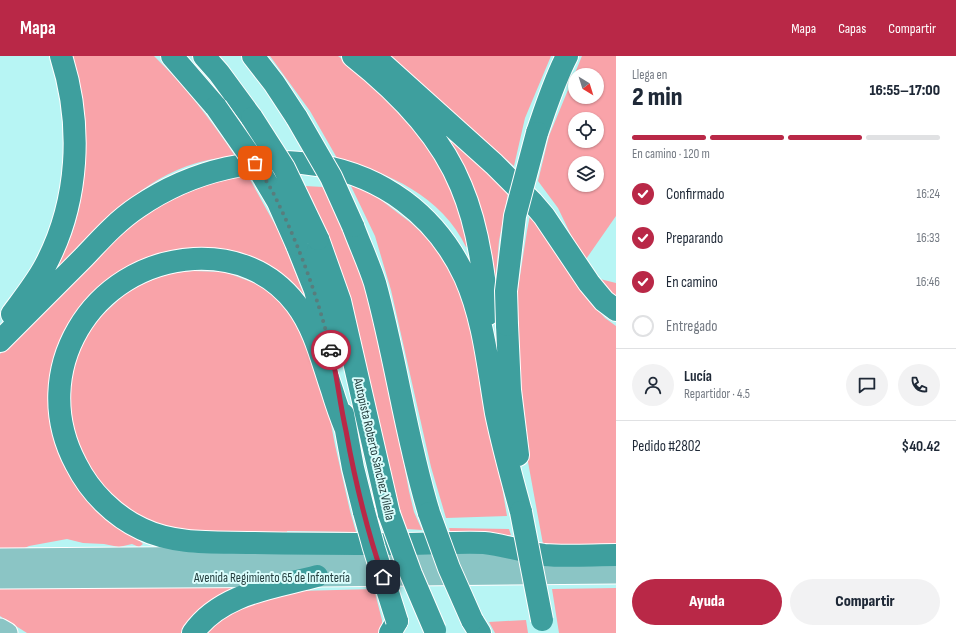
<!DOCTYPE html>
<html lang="es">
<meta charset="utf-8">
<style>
body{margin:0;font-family:"Sofia Sans Condensed",sans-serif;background:#f2f2f3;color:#1f2937;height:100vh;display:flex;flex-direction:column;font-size:15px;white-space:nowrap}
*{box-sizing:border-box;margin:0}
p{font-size:13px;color:#747a83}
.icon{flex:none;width:22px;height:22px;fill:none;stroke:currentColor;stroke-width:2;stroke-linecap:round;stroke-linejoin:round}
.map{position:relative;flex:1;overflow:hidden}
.details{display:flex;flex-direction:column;background:#fff;width:340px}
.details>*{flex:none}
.needle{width:26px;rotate:142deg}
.buttons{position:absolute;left:568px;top:12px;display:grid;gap:8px}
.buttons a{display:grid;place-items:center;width:36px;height:36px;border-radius:50%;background:#fff;box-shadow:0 1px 3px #0004;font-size:20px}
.pin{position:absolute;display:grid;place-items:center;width:34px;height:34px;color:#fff;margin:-17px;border-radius:8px;box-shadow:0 2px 6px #0006}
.courier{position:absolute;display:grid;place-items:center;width:40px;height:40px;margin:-20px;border:3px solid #b92847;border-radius:50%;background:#fff;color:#222;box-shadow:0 1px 5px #0007}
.headline em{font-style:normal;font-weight:800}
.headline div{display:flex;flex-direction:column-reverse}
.headline{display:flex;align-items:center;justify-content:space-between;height:68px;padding:0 16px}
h1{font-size:26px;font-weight:800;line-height:30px}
.bar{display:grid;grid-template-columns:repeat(4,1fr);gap:6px 4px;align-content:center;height:48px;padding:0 16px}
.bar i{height:5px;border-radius:3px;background:#e0e1e3}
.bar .active{background:#b92847}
.bar p{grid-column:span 4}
.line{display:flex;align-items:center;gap:10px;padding:0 16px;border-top:1px solid #e0e1e3}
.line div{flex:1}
.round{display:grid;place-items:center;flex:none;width:42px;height:42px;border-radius:21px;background:#f2f2f3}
ol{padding:0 16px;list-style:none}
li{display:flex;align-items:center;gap:12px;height:44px}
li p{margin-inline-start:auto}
li .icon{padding:4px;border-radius:50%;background:#b92847;color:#fff;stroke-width:4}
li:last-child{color:#747a83}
li i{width:22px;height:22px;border:2px solid #e0e1e3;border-radius:50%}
.button{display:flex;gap:8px;margin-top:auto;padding:8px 16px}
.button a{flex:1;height:46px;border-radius:24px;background:#b92847;color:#fff;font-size:16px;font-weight:800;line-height:46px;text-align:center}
.button a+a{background:#f2f2f3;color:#1f2937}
header{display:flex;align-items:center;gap:24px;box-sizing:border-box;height:56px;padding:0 20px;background:#b92847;color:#fff}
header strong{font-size:19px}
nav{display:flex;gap:22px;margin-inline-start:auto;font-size:14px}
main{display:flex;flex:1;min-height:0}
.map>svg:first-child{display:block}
.green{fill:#f9a3a9;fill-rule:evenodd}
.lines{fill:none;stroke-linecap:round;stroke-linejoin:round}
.primary-casing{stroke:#fff;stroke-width:23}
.highway-casing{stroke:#fff;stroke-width:24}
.primary{stroke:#8bc5c5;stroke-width:21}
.highway{stroke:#3e9f9e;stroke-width:22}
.highway-bridge-casing{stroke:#fff;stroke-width:24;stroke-linecap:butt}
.highway-bridge{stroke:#3e9f9e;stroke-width:22}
.done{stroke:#577d7d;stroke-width:4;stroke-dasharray:0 7.2}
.route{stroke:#b92847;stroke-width:5}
.labels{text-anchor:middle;stroke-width:4;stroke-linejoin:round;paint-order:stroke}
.street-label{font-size:13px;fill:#243d3d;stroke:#d9fdfc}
</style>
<header>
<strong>Mapa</strong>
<nav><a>Mapa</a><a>Capas</a><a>Compartir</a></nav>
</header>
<main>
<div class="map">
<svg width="616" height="577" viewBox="0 0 616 577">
<rect width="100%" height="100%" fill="#b7f5f4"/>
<path class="green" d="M71,0H154C185,30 211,64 235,100C226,102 217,102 208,104C142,118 99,172 54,217C60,203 67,191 72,178C90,128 91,49 71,0Z
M270,0H338L370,24L396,49L438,105L461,155L469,190L466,191C443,141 387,116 337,102L310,55Z
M385,0H551L525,62L514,110Z
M582,0H616V160L584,206L558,152L538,125L549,80ZM575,19H597V41H575ZM575,63H597V85H575ZM575,107H597V129H575Z
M430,62L508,137L499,185L495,228Z
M247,118L279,176L305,241L301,243L244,200L100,234L52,372C63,427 93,457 140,485L143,488L139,491L132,488L119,491L104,488L83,487L67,483L29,490L12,498H0V298C27,271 55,244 82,216C103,195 125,172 150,156C178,139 215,124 247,118Z
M350,128L359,131L381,144L411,167L429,184L456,221L478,291L507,460L446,462L431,411L391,234L375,180Z
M305,130L323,131L336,156L368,234L401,393L409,435L414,456L422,474L407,473L401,461L327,178L312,143Z
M530,159L589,245L605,262L616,270V488H543L526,395L520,352L517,239L527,175Z
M192,215L225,216L259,229L272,237L300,267L326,342L335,389L350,455L356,476L287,475V479L175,475L124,454L85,411L68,358L70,322L80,291L97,264L124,239L139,230L157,222L174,217Z
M596,222L616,227V243Z
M449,472L509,473L511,479L507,480H452Z
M0,529H232L233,540L185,577H27L0,560Z
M616,532V577H559L552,533Z
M374,533L382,564V577H206L209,573L245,547L299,535Z
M526,564L528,577H495L489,566Z"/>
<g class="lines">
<defs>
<path id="primary" d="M0,503L521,499
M0,522L317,520L616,517
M0,573L7,577"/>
<path id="highway" d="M172,0L216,51
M204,0L219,17L252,62
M253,0L274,27L297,62
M353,0C396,34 440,78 461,130C473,158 479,187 483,216C485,230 488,244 488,258
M374,0L494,108L532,146L544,160L589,227L604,245L616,254
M537,77C546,51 554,25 567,0
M353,170C360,189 369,208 375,227C396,303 406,382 429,457
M318,183L340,245L389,458
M297,189L315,234L330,292
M12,258C23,243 36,227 45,210C79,146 83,69 61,0
M507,269L510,334L518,399
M0,285C28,257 56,229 84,201C101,183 117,165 138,151C247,76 405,92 465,221C484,264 488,311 496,357C503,391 512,423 521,456
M343,358L353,412L364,456
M345,371C340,359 336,347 332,334C322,305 315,273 296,248C271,215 234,201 194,203C91,209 27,316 76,408C90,436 114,460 142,473C175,489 215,486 251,487C303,488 355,488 406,488C432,488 458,486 484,487C504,489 524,496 544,499C566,501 594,499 616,499
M472,564L480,577
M193,577C221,537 273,532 317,520
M390,577L397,565"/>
</defs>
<use href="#primary" class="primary-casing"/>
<use href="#highway" class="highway-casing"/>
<use href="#primary" class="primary"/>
<use href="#highway" class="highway"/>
<defs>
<path id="highway-bridge" d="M216,51L255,107L278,146L297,189
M252,62L284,112L318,183
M297,62L331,121L353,170
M507,269L506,235L515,160L537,77
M364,456L374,492L397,565
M521,456L542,564
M429,457L449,512L472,564
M389,458L411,518L435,574"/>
</defs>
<use href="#highway-bridge" class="highway-bridge-casing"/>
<use href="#highway-bridge" class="highway-bridge"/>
</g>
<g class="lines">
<path class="done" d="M255,107C263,120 272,133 278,147C301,194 318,243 331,294"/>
<path class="route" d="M331,294C337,321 340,348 346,375C355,425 367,474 383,521"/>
</g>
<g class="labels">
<g class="street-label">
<text transform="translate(375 393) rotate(77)" y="5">Autopista Roberto Sánchez Vilella</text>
<text x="272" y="526">Avenida Regimiento 65 de Infantería</text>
</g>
</g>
</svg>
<div class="buttons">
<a><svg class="needle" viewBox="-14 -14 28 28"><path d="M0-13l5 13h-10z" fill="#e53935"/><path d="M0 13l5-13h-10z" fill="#747a83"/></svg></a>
<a><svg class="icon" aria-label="locate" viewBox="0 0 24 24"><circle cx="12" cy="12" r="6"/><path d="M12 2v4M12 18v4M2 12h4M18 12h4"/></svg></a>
<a><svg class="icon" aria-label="layers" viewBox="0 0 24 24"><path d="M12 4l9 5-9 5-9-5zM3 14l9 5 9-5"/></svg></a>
</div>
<div class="pin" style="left:255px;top:107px;background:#ea580c"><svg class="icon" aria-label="bag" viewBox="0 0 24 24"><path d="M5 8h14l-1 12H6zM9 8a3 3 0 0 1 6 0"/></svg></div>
<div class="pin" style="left:383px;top:521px;background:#1f2937"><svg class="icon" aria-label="home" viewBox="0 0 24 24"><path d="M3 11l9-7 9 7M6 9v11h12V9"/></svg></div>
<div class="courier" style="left:331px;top:294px"><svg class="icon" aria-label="car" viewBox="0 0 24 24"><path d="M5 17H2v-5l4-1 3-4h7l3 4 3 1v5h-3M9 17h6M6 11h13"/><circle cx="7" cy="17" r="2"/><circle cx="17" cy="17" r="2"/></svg></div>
</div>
<section class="details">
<div class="headline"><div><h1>2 min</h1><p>Llega en</p></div><em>16:55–17:00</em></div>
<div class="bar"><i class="active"></i><i class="active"></i><i class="active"></i><i></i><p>En camino · 120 m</p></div>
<ol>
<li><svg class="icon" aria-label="check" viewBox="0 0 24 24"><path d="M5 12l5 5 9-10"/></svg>Confirmado<p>16:24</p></li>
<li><svg class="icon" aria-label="check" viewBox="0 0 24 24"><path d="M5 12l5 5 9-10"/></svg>Preparando<p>16:33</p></li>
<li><svg class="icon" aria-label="check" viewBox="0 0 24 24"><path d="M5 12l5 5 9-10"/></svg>En camino<p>16:46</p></li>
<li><i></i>Entregado</li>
</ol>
<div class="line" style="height:72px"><a class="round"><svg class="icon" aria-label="person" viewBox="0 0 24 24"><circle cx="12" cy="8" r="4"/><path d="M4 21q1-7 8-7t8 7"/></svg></a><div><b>Lucía</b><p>Repartidor · 4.5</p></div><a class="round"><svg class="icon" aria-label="chat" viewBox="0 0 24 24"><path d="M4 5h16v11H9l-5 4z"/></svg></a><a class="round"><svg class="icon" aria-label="phone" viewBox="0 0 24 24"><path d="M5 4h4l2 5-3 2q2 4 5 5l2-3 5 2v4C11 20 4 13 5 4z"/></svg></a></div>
<div class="line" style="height:52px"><div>Pedido #2802</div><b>$40.42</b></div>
<div class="button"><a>Ayuda</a><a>Compartir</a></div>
</section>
</main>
